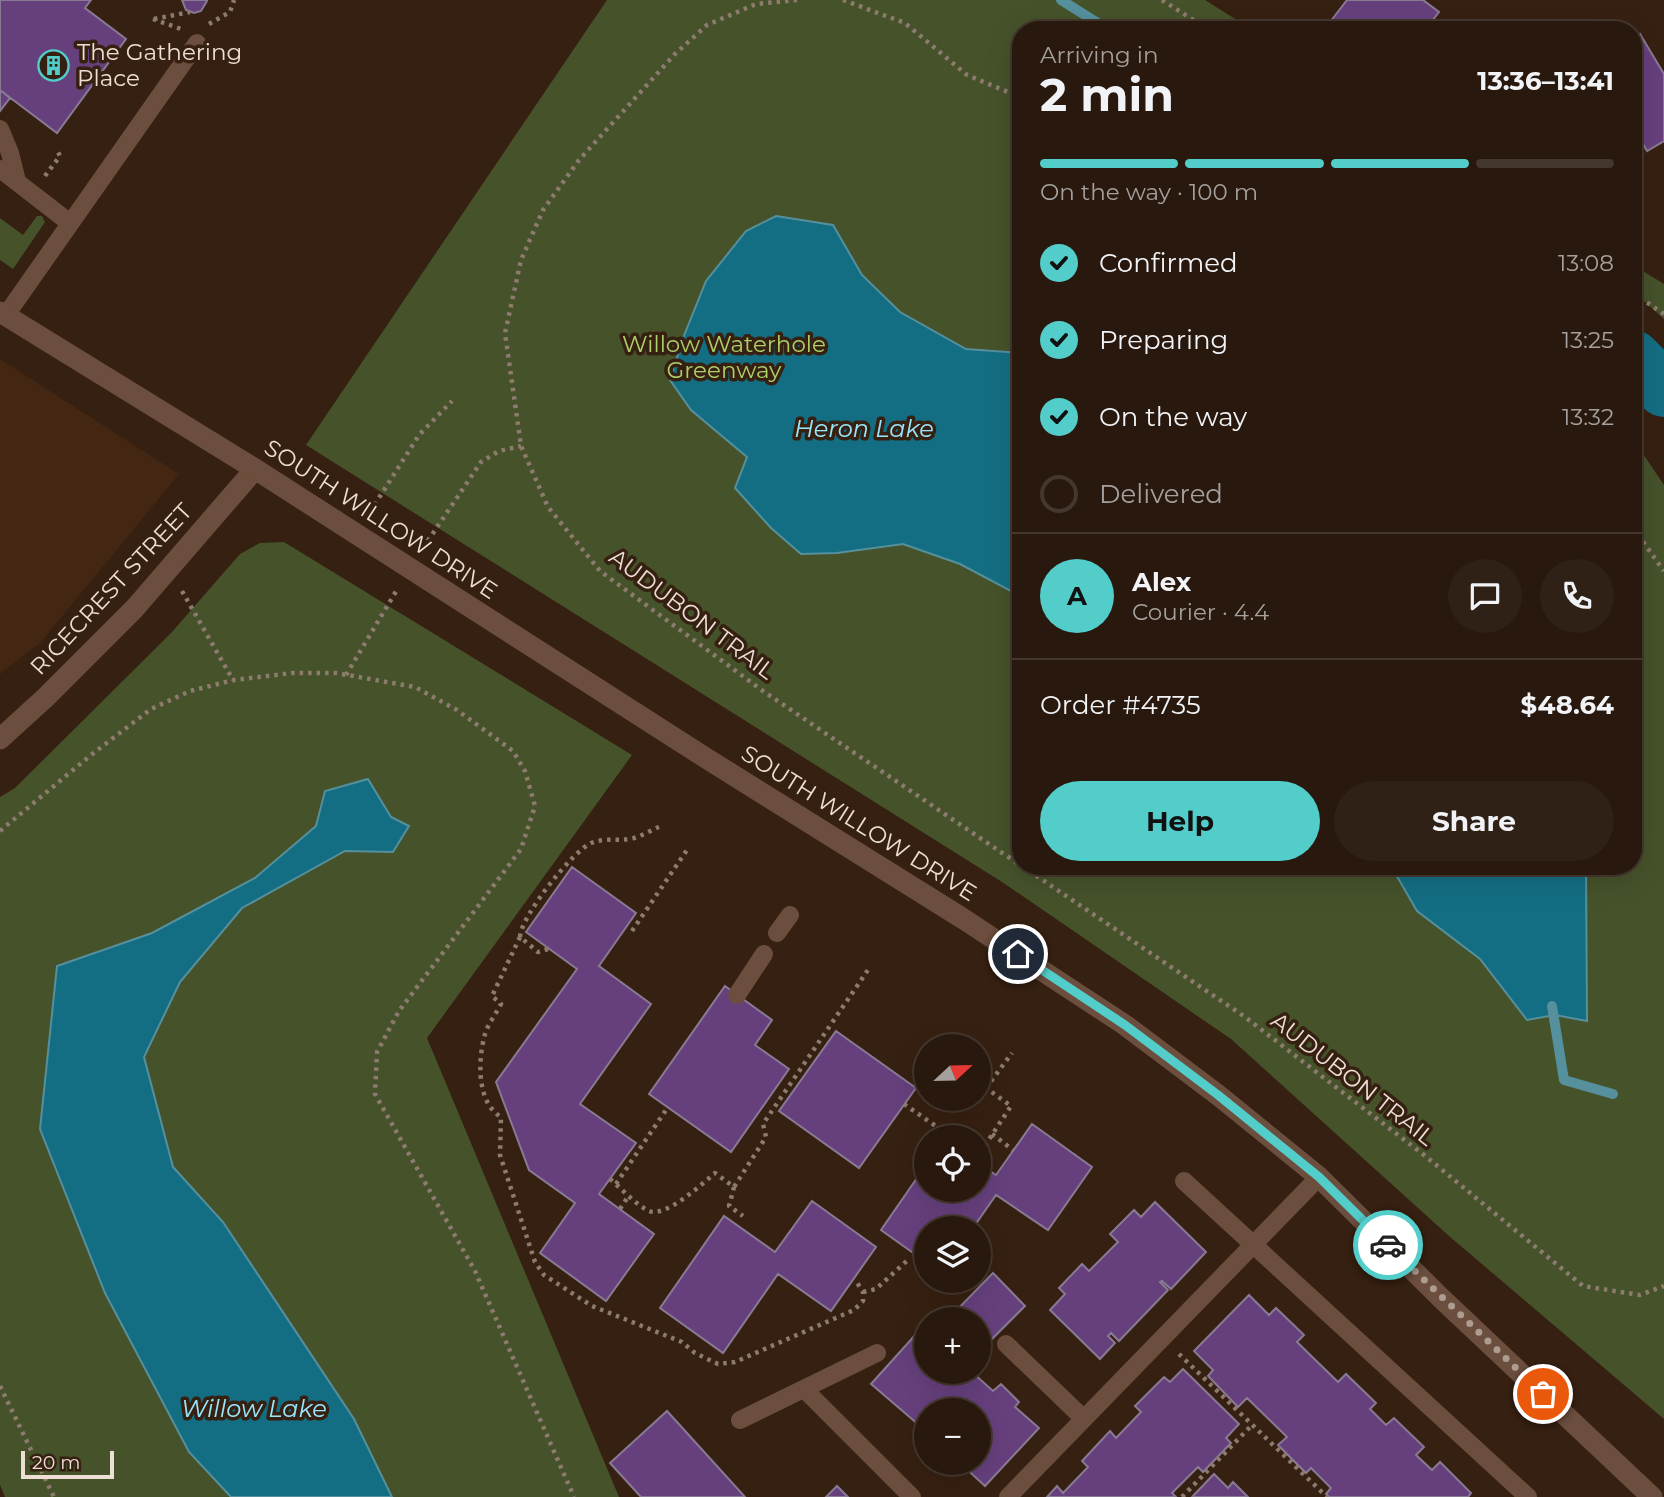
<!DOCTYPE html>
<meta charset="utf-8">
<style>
body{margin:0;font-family:Montserrat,sans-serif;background:#302116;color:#f1f3f6;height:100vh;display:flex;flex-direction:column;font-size:26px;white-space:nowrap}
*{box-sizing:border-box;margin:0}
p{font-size:23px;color:#a5a09d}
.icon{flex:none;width:38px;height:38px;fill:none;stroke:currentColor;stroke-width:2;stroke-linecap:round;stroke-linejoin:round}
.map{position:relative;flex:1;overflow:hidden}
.side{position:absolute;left:1012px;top:21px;width:630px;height:854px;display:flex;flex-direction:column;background:#28180d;border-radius:28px;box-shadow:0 7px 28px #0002,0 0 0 2px #44372e}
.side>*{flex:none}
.needle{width:46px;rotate:68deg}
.buttons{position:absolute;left:914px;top:1034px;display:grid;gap:14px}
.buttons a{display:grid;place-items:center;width:77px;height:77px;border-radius:50%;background:#28180d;box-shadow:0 7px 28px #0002,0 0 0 2px #44372e;font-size:35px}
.scale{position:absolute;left:21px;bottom:18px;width:93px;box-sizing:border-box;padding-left:7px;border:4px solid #eedfd5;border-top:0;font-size:19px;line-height:24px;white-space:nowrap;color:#eedfd5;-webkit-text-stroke:5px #362011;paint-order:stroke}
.pin{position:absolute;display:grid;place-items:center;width:60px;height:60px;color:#fff;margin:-30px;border:4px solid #fff;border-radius:50%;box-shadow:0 2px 7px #0007}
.courier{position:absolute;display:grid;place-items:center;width:70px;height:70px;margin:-35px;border:5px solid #53cdca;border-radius:50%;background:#fff;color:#222;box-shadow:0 2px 9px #0007}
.overview em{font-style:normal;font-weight:700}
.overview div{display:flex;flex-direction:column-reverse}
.overview{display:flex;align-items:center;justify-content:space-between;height:119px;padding:0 28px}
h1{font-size:46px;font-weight:700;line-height:52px}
.bar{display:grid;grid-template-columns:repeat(4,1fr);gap:10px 7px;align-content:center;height:84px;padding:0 28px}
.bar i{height:9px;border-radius:5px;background:#44372e}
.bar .on{background:#53cdca}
.bar p{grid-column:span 4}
.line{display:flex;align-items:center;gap:18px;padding:0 28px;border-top:2px solid #44372e}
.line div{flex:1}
.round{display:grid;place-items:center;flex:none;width:74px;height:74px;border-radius:37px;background:#302116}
ol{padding:0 28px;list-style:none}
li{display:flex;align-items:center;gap:21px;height:77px}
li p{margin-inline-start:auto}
li .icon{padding:7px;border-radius:50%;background:#53cdca;color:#111;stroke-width:4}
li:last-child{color:#a5a09d}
li i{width:38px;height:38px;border:4px solid #44372e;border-radius:50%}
.cta{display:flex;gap:14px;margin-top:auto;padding:14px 28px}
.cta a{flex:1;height:80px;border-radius:42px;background:#53cdca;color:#111;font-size:28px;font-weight:700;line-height:80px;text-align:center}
.cta a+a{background:#302116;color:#f1f3f6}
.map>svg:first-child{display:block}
.built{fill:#432713}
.green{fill:#45522a}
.water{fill:#146e83;stroke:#55909c;stroke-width:2}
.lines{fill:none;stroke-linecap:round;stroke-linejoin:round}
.stream{stroke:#55909c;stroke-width:10}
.river{stroke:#146e83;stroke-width:56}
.building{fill:#66407d;stroke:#897a94;stroke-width:2}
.path{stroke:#8d7b6e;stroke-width:4.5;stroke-dasharray:3.5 5;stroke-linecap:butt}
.service{stroke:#6b4e3d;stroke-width:18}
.minor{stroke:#6b4e3d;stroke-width:21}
.tertiary{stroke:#6b4e3d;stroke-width:21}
.done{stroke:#ae9c90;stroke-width:7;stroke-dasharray:0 12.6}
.route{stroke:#53cdca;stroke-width:9}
.labels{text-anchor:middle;stroke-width:7;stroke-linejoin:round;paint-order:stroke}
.poi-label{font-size:23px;fill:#eedfd5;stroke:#362011;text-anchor:start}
.park-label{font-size:23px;fill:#adcf69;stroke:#362011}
.street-label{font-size:23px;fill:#eedfd5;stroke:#362011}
.water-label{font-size:24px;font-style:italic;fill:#99e6fc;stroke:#362011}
</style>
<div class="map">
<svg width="1664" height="1497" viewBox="0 0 1664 1497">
<rect width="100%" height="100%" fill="#362011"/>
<path class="built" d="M0,359L179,474L40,643L0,674Z"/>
<path class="green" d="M607,0H1205L1253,30H1020V866H1633V439L1664,485V1419L1449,1236L1231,1039L1002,882L306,445Z
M37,216H42L45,222L13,269L0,260V218L23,235Z
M1633,265L1664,284V319L1633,291Z
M284,542L632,755L427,1038L619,1497H5L0,1485V797L15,788L172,632L240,554L260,543Z"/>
<path class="water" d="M776,216L833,225L862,275L900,312L966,349L1020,353V599L1013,592L960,564L903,544L837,553L801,554L771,528L735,488L747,457L691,410L670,380L683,338L706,281L746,231Z
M368,779L391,817L409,826L393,852L345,851L242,908L180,982L144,1057L173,1167L223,1222L354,1419L392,1497H231L189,1452L105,1293L40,1129L57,966L152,933L255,878L316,826L325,791Z
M1391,866H1586L1587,1021L1555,1015L1527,1020L1480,959L1417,911Z"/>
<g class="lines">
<path class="stream" d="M1061,0L1109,30
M1552,1006L1564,1080L1613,1094"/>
<path class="river" d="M1633,358L1664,389"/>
</g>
<path class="building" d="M0,0H91L85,8L126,39L57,133L0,90Z
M182,0H207V1L201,11L194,13L186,10Z
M1347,0H1423L1439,12L1425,30H1378L1375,27L1373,30H1332L1327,26Z
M1640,34L1664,74V141L1647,151L1633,126V39Z
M0,90L10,98L0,111Z
M572,867L636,913L599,966L651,1004L580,1104L636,1143L599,1194L654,1234L606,1301L540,1253L575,1203L529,1170L496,1082L577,969L526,932Z
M725,986L772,1020L755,1045L789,1069L731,1152L649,1094Z
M836,1031L916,1088L859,1168L779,1111Z
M1032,1124L1092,1167L1048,1230L996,1195L973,1228H926V1262L881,1230L926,1165V1190H978V1163L996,1175Z
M812,1201L876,1247L831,1311L778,1274L723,1353L660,1308L724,1216L775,1252Z
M1155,1202L1206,1252L1171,1289L1162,1281L1160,1282L1168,1290L1119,1341L1111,1333L1108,1336L1115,1343L1100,1359L1050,1310L1065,1294L1059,1288L1082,1264L1089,1271L1118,1242L1110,1234L1134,1210L1141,1217Z
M993,1273L1025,1306L978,1353V1320H947Z
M1249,1295L1269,1315L1276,1308L1304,1335L1297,1342L1338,1382L1346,1374L1376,1403L1370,1409L1386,1425L1394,1418L1424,1447L1416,1455L1432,1470L1440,1462L1471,1493L1468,1497H1329L1326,1494L1331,1488L1311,1468L1306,1473L1278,1445L1287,1437L1247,1398L1238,1407L1208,1376L1213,1370L1194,1351Z
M917,1333L926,1341V1372H972L993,1391L1001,1384L1019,1402L1015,1407L1039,1428L985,1486L960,1463H978V1410H926V1431L871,1384Z
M1183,1369L1239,1424L1226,1438L1231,1443L1203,1472L1198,1467L1172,1493L1176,1497H1047L1057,1486L1063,1493L1088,1467L1082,1461L1110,1431L1116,1438L1141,1412L1135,1406L1164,1377L1170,1382Z
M667,1411L745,1497H641L610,1463Z
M1214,1474L1228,1488L1233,1482L1248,1497H1192Z
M837,1486L848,1497H826Z"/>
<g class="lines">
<path class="path" d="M797,0L756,4L707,25L675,54L579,160L543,210L521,260L505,333L521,446L548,507L600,571L763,691L1020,865
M843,0L905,23L967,75L1020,97
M1162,0L1209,30
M153,19L181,29
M154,19L190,12
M209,24L230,12L234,0
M45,176L60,156L58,152
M1633,293L1664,314
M370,512L419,435L452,401
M1633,528L1664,571
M423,548L481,462L499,451L521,446
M182,591L233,680
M346,675L398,588
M0,831L91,755L151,709L190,691L234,680L292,673H336L415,687L457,710L513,751L525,771L535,806L521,849L399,1011L377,1052L375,1094L475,1271L574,1497
M1022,866L1245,1017L1424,1155L1583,1286L1640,1295L1664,1286
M632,931L689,847
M520,937L492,996L501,1004C496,1014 488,1024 485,1034C478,1059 476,1102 501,1117L500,1155L535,1262L544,1275L592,1306L682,1342L695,1353L718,1364L735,1362L854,1310L863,1301V1292L856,1281
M548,949L538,952L520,937C521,916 572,852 591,843C607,837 619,842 634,838C642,836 651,830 659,827
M978,1082L1011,1106L978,1156
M986,1088L1012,1053
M904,1104L953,1138
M992,1134L1013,1150
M610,1179C622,1189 636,1205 649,1211C666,1218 703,1183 715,1173L734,1187L766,1137L763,1124L870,967
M616,1184L668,1107
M734,1187L729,1206L743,1216
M620,1209L629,1195
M863,1292L876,1289L910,1258
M1179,1354L1327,1497
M0,1386L54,1497
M1182,1497L1252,1425"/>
<path class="service" d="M0,129L10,153L17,181
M0,169L70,223
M6,315L197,43
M777,933L790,915
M737,995L764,954
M1184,1181L1528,1497
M1006,1344L1084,1419
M804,1389L912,1497
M740,1420L877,1353
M1008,1497L1319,1177"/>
<path class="minor" d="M0,739L45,698L135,608L255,469"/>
<path class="tertiary" d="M0,312L255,469L709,760L962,918L1125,1025L1218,1095L1319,1177L1442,1299L1652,1497"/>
</g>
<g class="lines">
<path class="done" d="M1388,1245L1543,1394"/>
<path class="route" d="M1018,954L1125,1025L1218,1095L1319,1177L1388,1245"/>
</g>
<defs>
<symbol id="building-ring" viewBox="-11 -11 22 22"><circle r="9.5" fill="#362011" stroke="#53cdca" stroke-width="1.5"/><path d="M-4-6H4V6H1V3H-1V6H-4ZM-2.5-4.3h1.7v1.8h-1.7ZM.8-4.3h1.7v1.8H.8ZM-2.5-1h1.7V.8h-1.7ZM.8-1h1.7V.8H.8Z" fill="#53cdca"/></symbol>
</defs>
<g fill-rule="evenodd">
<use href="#building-ring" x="36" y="48" width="35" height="35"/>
</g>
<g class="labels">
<g class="poi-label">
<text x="77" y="60">The Gathering<tspan x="77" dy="26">Place</tspan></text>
</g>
<g class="park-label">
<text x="724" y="352">Willow Waterhole<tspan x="724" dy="26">Greenway</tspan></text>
</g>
<g class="street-label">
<text transform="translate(381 519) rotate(33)" y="8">SOUTH WILLOW DRIVE</text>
<text transform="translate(111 589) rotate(-47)" y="8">RICECREST STREET</text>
<text transform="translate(692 614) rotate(37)" y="8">AUDUBON TRAIL</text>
<text transform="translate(859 823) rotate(32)" y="8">SOUTH WILLOW DRIVE</text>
<text transform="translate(1353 1079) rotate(38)" y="8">AUDUBON TRAIL</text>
</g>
<g class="water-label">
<text x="864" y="437">Heron Lake</text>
<text x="254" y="1417">Willow Lake</text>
</g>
</g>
</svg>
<div class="buttons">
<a><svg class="needle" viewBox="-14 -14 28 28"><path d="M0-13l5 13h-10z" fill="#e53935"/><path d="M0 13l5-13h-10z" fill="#a5a09d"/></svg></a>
<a><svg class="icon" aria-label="locate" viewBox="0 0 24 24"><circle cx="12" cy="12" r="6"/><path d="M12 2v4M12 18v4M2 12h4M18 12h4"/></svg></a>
<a><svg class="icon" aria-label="layers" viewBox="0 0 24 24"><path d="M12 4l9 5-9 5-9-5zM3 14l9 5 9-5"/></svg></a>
<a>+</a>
<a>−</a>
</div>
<div class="scale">20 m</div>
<div class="pin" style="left:1543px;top:1394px;background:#ea580c"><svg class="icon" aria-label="bag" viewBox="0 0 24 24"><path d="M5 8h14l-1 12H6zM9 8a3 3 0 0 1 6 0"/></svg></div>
<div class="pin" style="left:1018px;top:954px;background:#1f2937"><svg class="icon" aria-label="home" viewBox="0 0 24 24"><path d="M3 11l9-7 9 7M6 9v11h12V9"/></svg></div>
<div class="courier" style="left:1388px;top:1245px"><svg class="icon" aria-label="car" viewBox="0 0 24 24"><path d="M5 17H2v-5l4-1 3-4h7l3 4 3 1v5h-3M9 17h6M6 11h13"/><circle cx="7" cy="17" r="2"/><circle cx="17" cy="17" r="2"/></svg></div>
<section class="side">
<div class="overview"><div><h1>2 min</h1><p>Arriving in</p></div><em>13:36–13:41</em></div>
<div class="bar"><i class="on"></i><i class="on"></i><i class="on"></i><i></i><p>On the way · 100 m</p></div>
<ol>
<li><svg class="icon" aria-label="check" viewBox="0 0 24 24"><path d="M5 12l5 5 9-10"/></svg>Confirmed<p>13:08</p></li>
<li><svg class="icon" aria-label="check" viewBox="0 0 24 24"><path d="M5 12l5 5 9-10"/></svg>Preparing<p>13:25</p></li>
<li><svg class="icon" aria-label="check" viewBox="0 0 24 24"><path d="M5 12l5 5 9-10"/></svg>On the way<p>13:32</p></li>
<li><i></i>Delivered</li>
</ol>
<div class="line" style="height:126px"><b class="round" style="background:#53cdca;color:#111">A</b><div><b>Alex</b><p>Courier · 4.4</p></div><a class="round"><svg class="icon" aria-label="chat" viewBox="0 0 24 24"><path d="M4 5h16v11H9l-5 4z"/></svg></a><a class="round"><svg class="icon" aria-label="phone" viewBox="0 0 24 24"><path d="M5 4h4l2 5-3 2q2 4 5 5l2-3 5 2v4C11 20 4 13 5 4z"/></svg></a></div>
<div class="line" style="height:91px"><div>Order #4735</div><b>$48.64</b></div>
<div class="cta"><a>Help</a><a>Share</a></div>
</section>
</div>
